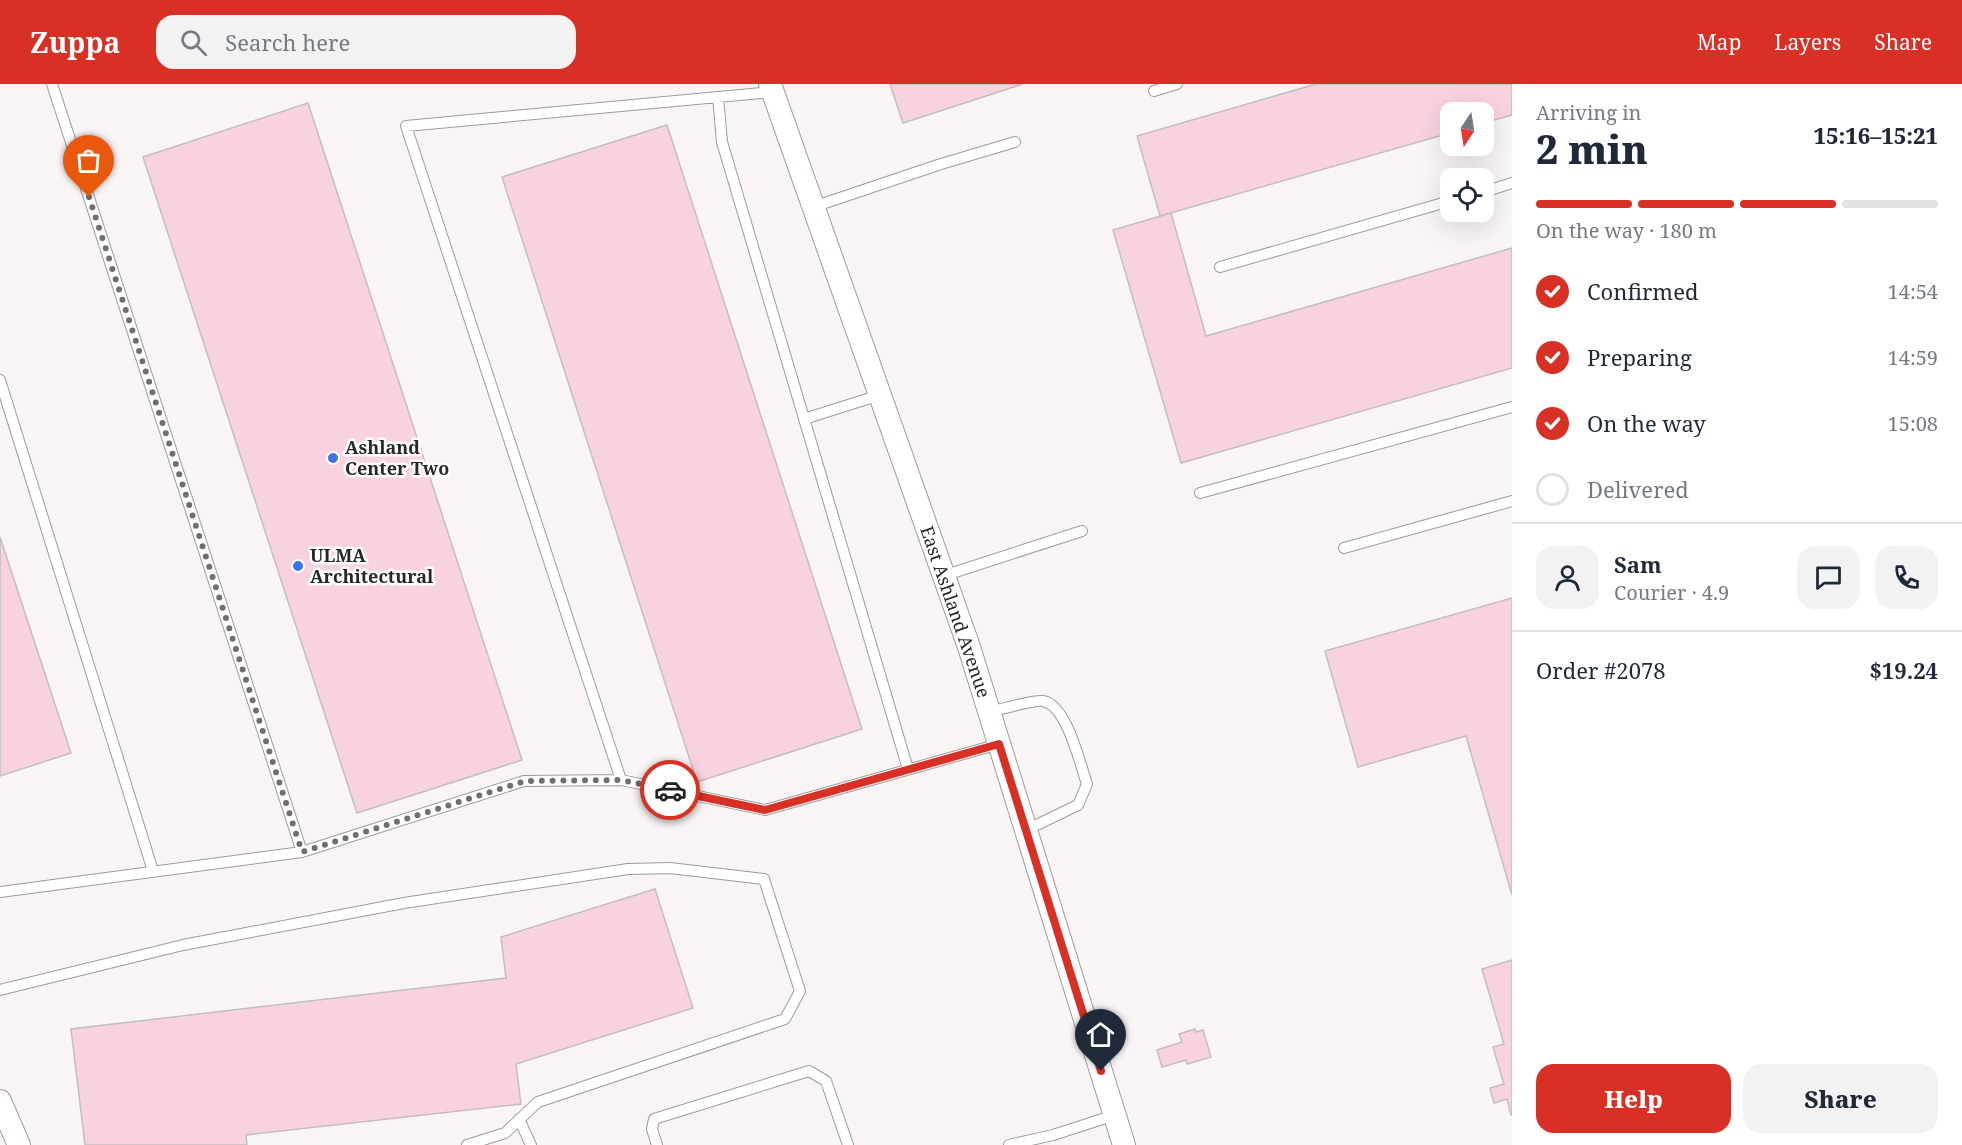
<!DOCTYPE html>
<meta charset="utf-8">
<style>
body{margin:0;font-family:"Noto Serif",serif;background:#f2f2f3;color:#1f2937;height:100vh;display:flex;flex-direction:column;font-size:22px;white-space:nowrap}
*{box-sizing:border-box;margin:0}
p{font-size:20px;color:#747a83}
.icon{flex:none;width:33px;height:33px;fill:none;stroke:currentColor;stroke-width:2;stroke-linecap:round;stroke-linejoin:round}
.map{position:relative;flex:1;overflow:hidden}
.side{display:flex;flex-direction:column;background:#fff;width:450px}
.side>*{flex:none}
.needle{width:39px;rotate:192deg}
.fabs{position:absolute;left:1440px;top:18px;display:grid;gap:12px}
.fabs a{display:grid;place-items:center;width:54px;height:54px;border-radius:12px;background:#fff;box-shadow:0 6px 24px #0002;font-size:30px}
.pin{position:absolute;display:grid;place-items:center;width:51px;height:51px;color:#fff;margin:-62px -26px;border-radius:50% 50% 50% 0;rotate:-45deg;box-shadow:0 0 6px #0007}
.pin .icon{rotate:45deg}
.courier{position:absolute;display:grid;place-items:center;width:60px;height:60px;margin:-30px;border:4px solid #d93025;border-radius:50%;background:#fff;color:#222;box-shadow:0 2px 8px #0007}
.headline em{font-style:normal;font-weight:800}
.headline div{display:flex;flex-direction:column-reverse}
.headline{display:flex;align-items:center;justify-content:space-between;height:102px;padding:0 24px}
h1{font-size:39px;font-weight:800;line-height:45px}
.bar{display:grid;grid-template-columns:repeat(4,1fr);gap:9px 6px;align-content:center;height:72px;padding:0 24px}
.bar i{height:8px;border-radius:4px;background:#e0e1e3}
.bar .active{background:#d93025}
.bar p{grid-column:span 4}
.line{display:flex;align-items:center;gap:15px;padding:0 24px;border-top:2px solid #e0e1e3}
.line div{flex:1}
.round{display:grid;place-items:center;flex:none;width:63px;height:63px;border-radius:18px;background:#f2f2f3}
ol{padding:0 24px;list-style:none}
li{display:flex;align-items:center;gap:18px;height:66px}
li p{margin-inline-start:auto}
li .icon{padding:6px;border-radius:50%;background:#d93025;color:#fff;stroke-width:4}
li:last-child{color:#747a83}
li i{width:33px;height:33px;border:3px solid #e0e1e3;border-radius:50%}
.cta{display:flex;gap:12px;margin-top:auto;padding:12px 24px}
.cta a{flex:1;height:69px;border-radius:18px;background:#d93025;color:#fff;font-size:24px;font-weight:800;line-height:69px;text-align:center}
.cta a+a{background:#f2f2f3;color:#1f2937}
header{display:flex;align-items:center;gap:36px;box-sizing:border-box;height:84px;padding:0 30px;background:#d93025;color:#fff}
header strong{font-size:28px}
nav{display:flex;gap:33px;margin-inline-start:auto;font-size:21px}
.search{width:420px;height:54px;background:#f2f2f3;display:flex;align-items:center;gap:15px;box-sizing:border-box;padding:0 21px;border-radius:18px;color:#747a83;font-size:22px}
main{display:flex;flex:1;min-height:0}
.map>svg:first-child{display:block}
.building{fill:#f9d2e2;stroke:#c2bebf;stroke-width:1.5}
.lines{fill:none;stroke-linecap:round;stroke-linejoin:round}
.service-casing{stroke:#9f9a9a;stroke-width:12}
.minor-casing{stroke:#9f9a9a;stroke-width:24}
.service{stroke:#fff;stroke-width:10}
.minor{stroke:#fff;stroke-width:22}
.done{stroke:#726e6e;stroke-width:6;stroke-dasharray:0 10.8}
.route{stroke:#d93025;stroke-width:8}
.poi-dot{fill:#3c76e5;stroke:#fff;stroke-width:2}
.labels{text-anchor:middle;stroke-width:5;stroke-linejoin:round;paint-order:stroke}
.poi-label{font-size:18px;font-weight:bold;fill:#282626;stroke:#fff;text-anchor:start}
.street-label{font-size:18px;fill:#282626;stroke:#fff}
</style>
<header>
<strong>Zuppa</strong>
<div class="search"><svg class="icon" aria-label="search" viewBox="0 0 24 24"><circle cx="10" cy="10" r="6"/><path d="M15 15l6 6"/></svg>Search here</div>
<nav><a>Map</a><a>Layers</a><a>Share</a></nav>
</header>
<main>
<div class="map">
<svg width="1512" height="1061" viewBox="0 0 1512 1061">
<rect width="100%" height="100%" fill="#faf5f5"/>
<path class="building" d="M890,0H1023L903,39Z
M1316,0H1512V31L1484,39V28H1450V49L1160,132L1137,52Z
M308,19L522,676L357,729L143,73Z
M667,41L862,645L697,698L502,93Z
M1171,129L1206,252L1512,164V284L1181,379L1113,146Z
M0,453L71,669L0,692Z
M1512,514V811L1466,652L1358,683L1325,567Z
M655,805L693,924L516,980L521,1020L246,1051L247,1061H85L71,945L506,894L501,853Z
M1512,876V1031H1511L1507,1015L1494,1019L1490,1004L1504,1000L1493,963L1504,960L1482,885Z
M1195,945L1196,948L1203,946L1211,973L1187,980L1186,976L1162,983L1157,966L1182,958L1179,950Z"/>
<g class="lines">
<defs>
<path id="service" d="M52,0L302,768
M1154,7L1177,0
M773,8L406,42L621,696L765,726L999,660
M718,13L722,58L908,685
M1484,108L1512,99
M813,123L941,80L1015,58
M1220,183L1450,117
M0,296L153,787
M804,335L880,311
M1200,409L1512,323
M1344,464L1512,417
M943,492L1082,447
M989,628C999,626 1035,615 1043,617C1067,621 1080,680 1087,700L1078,721L1026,746
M0,808L302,768L524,697L621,696
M0,906L183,861L404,819L628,785L670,784L764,795L800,907L785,935L538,1018L505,1049L467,1061
M519,1035L531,1061
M657,1061L652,1045L654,1035L809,987L826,997L848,1061
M1009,1061L1053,1051L1115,1031"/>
<path id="minor" d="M770,0L969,563L1124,1061
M0,1017L19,1061"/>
</defs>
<use href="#service" class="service-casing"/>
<use href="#minor" class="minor-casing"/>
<use href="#service" class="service"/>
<use href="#minor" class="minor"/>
</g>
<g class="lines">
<path class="done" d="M89,113L302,768L525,697L621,696L670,706"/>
<path class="route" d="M670,706L765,726L999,660L1101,987"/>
</g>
<g class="poi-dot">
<circle cx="333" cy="374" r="6"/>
<circle cx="298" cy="482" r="6"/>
</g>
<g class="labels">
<g class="poi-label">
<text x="345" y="370">Ashland<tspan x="345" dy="21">Center Two</tspan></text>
<text x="310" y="478">ULMA<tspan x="310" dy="21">Architectural</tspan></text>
</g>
<g class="street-label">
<text transform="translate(955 528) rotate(71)" y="6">East Ashland Avenue</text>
</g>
</g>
</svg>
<div class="fabs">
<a><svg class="needle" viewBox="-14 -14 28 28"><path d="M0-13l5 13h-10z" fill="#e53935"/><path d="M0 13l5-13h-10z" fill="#747a83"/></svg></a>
<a><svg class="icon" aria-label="locate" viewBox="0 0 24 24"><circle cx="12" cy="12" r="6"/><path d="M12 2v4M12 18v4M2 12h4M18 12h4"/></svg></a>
</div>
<div class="pin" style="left:89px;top:113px;background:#ea580c"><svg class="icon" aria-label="bag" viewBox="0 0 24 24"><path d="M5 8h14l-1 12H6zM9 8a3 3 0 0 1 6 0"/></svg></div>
<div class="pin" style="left:1101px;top:987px;background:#1f2937"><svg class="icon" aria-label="home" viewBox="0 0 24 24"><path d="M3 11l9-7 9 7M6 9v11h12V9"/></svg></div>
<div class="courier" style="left:670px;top:706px"><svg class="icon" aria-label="car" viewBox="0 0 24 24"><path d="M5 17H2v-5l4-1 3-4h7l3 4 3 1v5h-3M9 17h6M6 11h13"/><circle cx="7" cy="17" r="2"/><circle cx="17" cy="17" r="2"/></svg></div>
</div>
<section class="side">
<div class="headline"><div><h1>2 min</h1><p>Arriving in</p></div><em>15:16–15:21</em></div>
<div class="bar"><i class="active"></i><i class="active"></i><i class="active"></i><i></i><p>On the way · 180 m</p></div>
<ol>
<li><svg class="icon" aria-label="check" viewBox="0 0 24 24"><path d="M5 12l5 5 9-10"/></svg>Confirmed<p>14:54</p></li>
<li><svg class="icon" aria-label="check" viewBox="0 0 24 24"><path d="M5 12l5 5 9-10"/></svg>Preparing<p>14:59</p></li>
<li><svg class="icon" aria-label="check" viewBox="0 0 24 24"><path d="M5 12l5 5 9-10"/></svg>On the way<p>15:08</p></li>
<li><i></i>Delivered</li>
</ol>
<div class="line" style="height:108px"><a class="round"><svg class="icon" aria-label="person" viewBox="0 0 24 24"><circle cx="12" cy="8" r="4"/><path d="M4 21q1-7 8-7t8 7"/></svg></a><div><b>Sam</b><p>Courier · 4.9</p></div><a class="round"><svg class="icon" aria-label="chat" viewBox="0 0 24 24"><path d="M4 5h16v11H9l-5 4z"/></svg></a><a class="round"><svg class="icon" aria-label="phone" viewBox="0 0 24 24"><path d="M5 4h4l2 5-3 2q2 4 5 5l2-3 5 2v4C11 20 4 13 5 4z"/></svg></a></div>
<div class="line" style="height:78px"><div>Order #2078</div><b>$19.24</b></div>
<div class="cta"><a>Help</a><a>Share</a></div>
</section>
</main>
